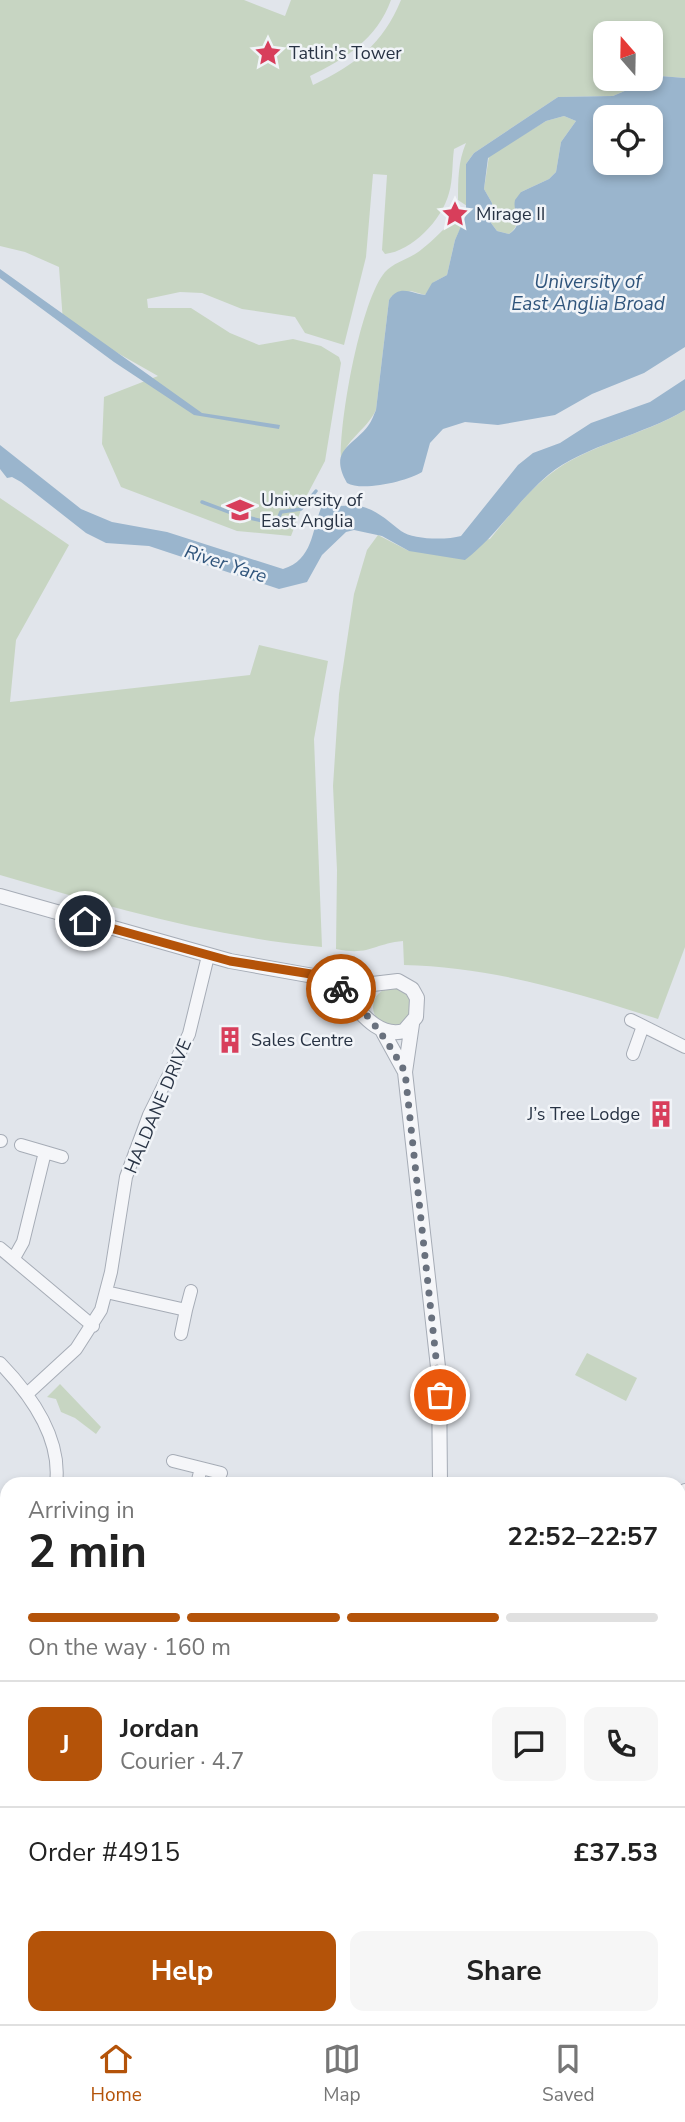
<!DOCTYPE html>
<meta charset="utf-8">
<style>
body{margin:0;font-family:"Nunito Sans",sans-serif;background:#f6f6f6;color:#222;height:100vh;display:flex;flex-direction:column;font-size:26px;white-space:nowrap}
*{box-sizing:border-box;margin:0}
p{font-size:23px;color:#767676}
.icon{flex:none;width:38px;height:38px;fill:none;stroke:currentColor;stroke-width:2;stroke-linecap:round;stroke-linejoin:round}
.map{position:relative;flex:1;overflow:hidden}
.side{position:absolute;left:0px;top:1477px;width:686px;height:548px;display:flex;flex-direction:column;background:#fff;border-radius:21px 21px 0 0;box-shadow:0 4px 10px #0003}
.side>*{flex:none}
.needle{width:46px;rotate:340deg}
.controls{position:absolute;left:593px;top:21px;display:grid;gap:14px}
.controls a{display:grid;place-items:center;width:70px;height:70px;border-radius:14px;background:#fff;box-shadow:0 4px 10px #0003;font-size:35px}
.pin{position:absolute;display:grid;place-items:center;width:60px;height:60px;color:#fff;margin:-30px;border:4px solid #fff;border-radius:50%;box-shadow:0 2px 7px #0007}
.courier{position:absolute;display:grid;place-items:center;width:70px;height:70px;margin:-35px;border:5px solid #b45309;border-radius:50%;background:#fff;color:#222;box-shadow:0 2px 9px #0007}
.summary em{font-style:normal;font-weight:700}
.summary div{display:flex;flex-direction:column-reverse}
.summary{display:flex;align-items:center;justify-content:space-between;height:119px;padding:0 28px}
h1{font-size:46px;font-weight:700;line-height:52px}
.bar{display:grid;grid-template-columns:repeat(4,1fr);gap:10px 7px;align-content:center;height:84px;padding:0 28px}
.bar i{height:9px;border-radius:5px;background:#e0e0e0}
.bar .selected{background:#b45309}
.bar p{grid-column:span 4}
.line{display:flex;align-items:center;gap:18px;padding:0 28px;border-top:2px solid #e0e0e0}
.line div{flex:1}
.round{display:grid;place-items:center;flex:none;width:74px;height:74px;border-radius:14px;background:#f6f6f6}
.action{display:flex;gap:14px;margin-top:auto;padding:14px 28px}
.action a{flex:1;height:80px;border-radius:14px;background:#b45309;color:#fff;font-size:28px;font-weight:700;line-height:80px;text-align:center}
.action a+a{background:#f6f6f6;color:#222}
.dock{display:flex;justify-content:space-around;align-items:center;height:98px;border-top:2px solid #e0e0e0;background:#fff;font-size:19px;color:#767676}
.dock a{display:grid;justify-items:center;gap:4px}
.dock .selected{color:#b45309}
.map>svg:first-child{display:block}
.green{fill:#c7d5c2;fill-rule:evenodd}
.water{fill:#9ab5cd;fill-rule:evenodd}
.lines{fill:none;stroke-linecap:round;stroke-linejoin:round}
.stream{stroke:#9ab5cd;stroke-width:3.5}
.minor-casing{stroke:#a6acb6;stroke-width:14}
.tertiary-casing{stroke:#a6acb6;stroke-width:16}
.minor{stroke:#f5f6f9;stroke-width:12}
.tertiary{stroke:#f5f6f9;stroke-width:14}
.done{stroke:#69717e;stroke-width:7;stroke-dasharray:0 12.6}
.route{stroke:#b45309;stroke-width:9}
.labels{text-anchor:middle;stroke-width:5;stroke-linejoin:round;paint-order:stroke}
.poi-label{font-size:18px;fill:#283344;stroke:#f1f4f8;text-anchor:start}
.street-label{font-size:18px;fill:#283344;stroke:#f1f4f8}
.water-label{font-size:19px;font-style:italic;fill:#2f547b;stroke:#f1f4f8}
</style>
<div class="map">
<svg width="685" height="2024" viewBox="0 0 685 2024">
<rect width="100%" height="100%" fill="#e1e5eb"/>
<path class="green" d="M0,0H244L285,16L291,0H391C377,39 345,59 310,76L313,85C355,65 383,44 401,0H685V78L660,76L613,96L558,97L474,153L466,164L467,206L458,200C458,180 458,162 466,143L454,149C452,163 453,180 449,193C442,220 412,251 385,254L382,250L387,175L373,174L366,257L344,345L305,333L295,317L242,309L202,293L180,292L147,299L148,308H191L230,333L259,345L293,339L321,346L339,357L341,363L325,461L306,497L291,536L237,531L121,487L102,444L104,397L158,376L63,322L59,267L25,252L0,246ZM606,33H651V79H606Z
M564,116L576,121L561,142L556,172L549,179L521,192C520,207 522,225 509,234L497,231L491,223L492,203L484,189L489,156L546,121Z
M454,220L464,221L455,240L447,275L434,282L425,295L411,291L392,296L389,300L376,410C366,431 345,439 341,461C339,422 360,302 385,272C394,262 412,258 422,249C434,240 443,229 454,220Z
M685,410V947L658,1019C575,992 492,967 404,965L403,941C372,944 370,956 336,949L337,870L333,786L339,694L354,594L367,550L378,535L409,551L490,539C508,517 526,493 549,475C587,444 643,436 685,410Z
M0,498L69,545L16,640L10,702L250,675L259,645L328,661L314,739L322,947C212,937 106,906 0,875Z
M373 1007a19 19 0 1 1 38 0a19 19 0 1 1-38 0Z
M587,1353L637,1378L626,1401L575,1375Z
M60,1384L101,1427L96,1434L75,1418L61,1412L56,1399L47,1397Z
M549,2018H625L637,2024H548Z"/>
<path class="water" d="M660,76L685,78V347L644,373L592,394L555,415L498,425L465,422L443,429L430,443L422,472C408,481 362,492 347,483C328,450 353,446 368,426C372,421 374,414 376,410L389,300C399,284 411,293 425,295L432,283L447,275L455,240L466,215V164L474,153L558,97L613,96ZM564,116L576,121L561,142L556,172L549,179L521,192L515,200C512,214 525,224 509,234L497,231L491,223L492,203L484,189L488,158L546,121ZM651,117V163H606V117Z
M0,269L202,413L280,425L279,429L194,415L114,362L0,278Z
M685,379V410C644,435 585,445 548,475C517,501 497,536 465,560L409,551L382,536L354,530L346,532L322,555L307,582L279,589L149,546L106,543L86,533L21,482L12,477L7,478L0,469V445L81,509L112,522L167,532L283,569C316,559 311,525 324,502C331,509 348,504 360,506C377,510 388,521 401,531C413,540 447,540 461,536L518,465L533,453L560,443L591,423L650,402Z"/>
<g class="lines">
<path class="stream" d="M202,502L237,515L276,524L281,512L301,509L316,491"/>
<defs>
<path id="minor" d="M631,1020L685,1047
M633,1054L643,1026
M0,1141H1
M21,1145L45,1152
M0,1248L93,1326
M14,1258L23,1242L45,1152L62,1157
M106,1292L186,1310L191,1291
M181,1334L186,1310
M0,1363C30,1394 62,1438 56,1484
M27,1394L76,1349L101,1310L111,1272L126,1177L149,1115L189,1034L208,956
M173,1461L201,1468L197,1484
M201,1468L221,1473
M679,1495L685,1490
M679,1544L685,1529
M0,1610L7,1595
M679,1702L685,1705
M0,1772L7,1805
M0,1934L7,1932
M641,2018L659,2024
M65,2024L67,2018
M425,2024L427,2018"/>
<path id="tertiary" d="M0,896L230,961L364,985L398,981L412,989L417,998L416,1017L404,1031C372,1040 353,998 328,980
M412,1024L405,1072L439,1376L440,1484
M383,1032L405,1072
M270,2024L272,2018"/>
</defs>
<use href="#minor" class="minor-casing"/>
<use href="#tertiary" class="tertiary-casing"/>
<use href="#minor" class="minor"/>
<use href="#tertiary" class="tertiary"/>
</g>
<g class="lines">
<path class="done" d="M341,989C368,1013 388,1041 405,1072L440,1395"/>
<path class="route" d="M85,921L230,961L311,974L341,989"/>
</g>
<defs>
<symbol id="sight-bare" viewBox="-9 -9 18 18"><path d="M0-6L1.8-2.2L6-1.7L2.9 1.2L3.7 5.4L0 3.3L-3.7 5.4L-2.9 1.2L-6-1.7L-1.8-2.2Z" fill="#d83e5b" stroke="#f1f4f8" stroke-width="2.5" paint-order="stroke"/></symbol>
<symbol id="university-bare" viewBox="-9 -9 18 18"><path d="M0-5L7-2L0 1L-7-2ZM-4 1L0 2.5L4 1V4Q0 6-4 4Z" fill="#d83e5b" stroke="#f1f4f8" stroke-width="2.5" paint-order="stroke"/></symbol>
<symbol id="building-bare" viewBox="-9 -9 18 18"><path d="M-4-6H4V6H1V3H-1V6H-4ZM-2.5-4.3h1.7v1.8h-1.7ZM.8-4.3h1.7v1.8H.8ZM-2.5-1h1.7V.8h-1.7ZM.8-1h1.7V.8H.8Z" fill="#d83e5b" stroke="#f1f4f8" stroke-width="2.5" paint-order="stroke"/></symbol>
</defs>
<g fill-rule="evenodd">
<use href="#sight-bare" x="249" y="34" width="38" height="38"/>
<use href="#sight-bare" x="436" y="195" width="38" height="38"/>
<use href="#university-bare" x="221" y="491" width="38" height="38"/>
<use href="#building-bare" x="211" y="1021" width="38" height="38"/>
<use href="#building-bare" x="642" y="1095" width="38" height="38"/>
</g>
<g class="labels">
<g class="poi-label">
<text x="289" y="59">Tatlin's Tower</text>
<text x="476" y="220">Mirage II</text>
<text x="261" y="506">University of<tspan x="261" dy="21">East Anglia</tspan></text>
<text x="251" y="1046">Sales Centre</text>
<text x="640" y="1120" text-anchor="end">J’s Tree Lodge</text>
</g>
<g class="street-label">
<text transform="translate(158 1106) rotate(-67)" y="6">HALDANE DRIVE</text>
</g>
<g class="water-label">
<text x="588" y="288">University of<tspan x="588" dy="22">East Anglia Broad</tspan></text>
<text transform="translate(226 563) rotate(18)" y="7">River Yare</text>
</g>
</g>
</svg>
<div class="controls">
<a><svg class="needle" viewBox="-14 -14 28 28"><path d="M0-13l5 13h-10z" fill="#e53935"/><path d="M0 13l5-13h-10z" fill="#767676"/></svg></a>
<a><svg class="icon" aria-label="locate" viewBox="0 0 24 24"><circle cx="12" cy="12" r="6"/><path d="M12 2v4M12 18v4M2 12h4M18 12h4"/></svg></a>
</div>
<div class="pin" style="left:440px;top:1395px;background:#ea580c"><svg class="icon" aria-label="bag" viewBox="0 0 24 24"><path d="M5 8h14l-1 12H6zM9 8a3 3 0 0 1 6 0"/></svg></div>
<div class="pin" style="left:85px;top:921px;background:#1f2937"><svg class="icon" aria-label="home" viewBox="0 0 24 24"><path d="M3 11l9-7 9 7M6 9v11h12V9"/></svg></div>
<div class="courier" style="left:341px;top:989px"><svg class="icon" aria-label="bike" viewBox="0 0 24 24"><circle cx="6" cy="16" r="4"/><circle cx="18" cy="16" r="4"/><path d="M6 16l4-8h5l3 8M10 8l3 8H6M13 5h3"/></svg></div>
<section class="side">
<div class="summary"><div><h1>2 min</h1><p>Arriving in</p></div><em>22:52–22:57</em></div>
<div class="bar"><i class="selected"></i><i class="selected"></i><i class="selected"></i><i></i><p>On the way · 160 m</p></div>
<div class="line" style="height:126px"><b class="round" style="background:#b45309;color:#fff">J</b><div><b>Jordan</b><p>Courier · 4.7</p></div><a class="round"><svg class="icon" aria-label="chat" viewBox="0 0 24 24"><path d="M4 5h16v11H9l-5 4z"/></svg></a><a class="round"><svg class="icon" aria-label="phone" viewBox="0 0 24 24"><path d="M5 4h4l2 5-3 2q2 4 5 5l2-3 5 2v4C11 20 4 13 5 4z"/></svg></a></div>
<div class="line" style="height:91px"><div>Order #4915</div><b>£37.53</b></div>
<div class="action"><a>Help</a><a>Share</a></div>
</section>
</div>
<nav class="dock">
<a class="selected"><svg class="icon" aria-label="home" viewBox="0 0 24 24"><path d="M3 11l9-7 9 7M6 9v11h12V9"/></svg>Home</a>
<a><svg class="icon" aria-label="map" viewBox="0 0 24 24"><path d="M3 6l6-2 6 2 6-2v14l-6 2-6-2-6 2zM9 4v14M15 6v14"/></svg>Map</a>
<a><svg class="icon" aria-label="saved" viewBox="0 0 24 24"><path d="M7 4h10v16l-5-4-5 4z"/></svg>Saved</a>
</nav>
